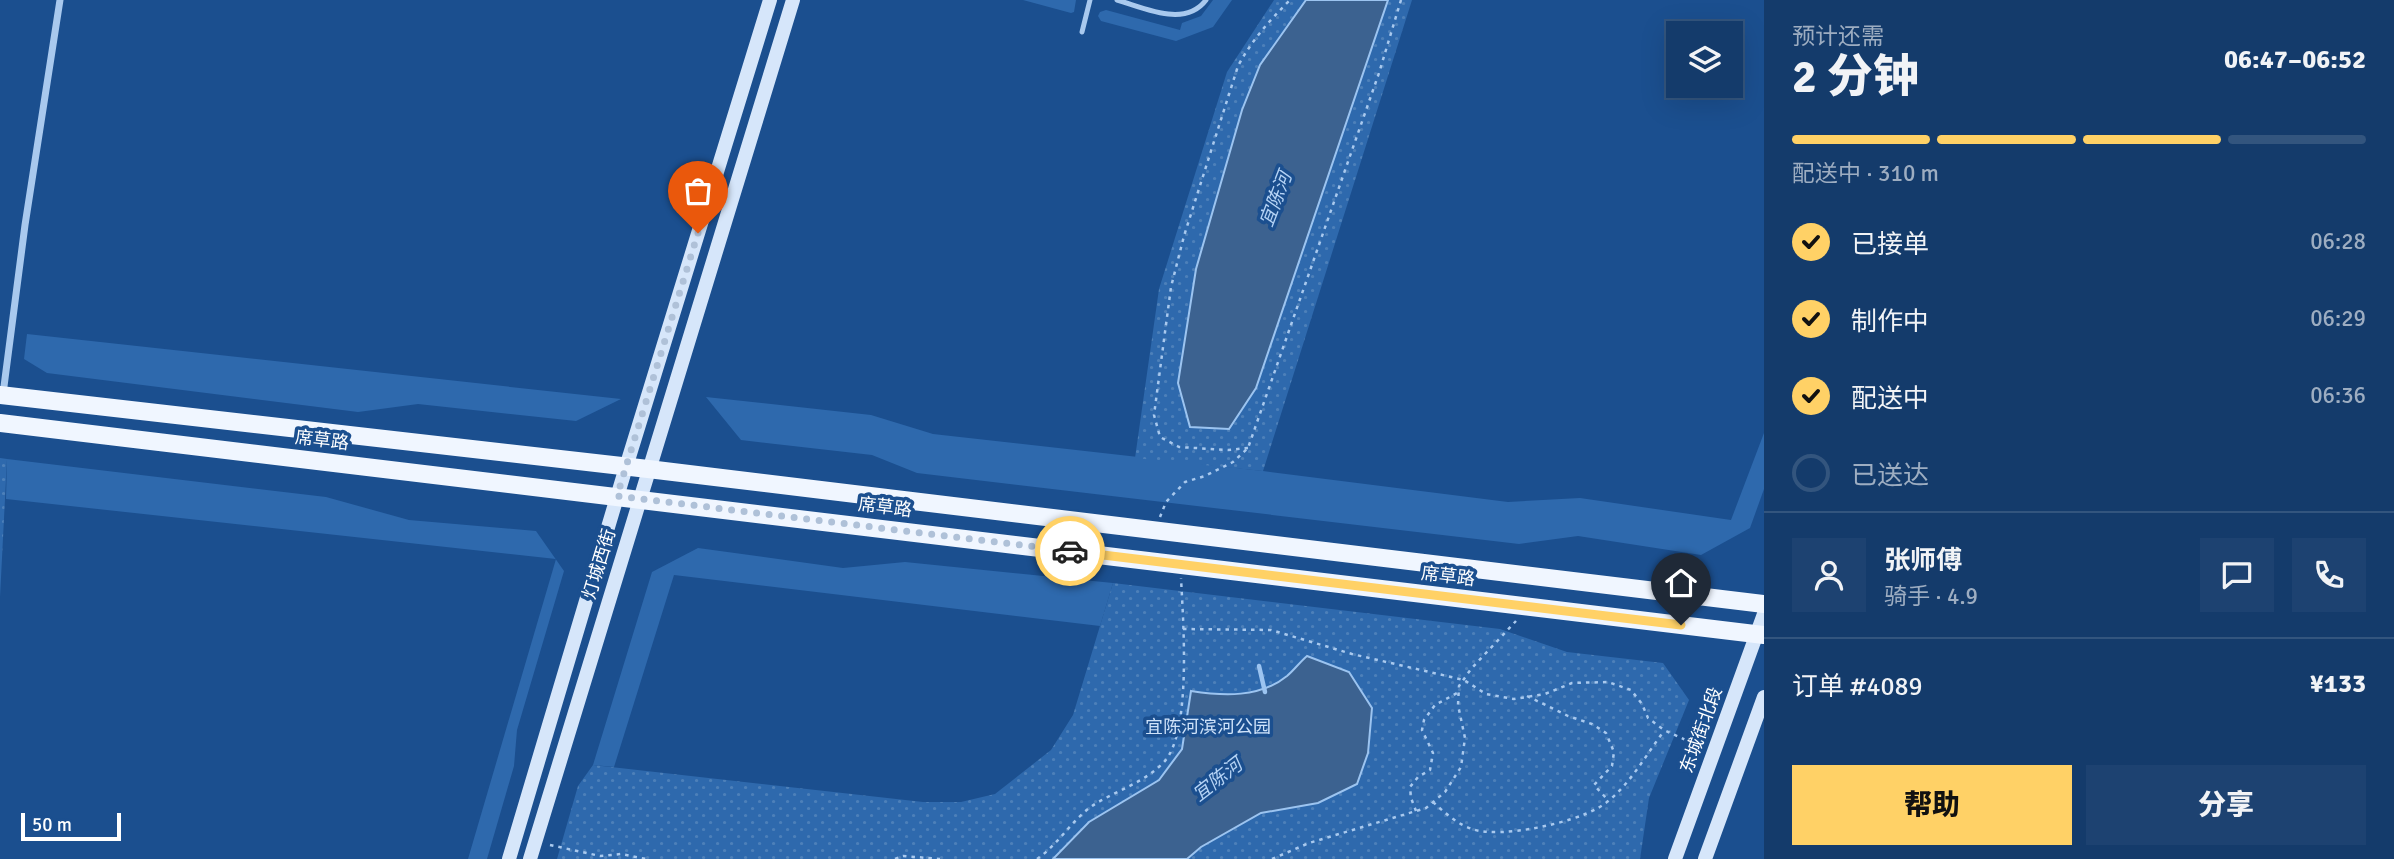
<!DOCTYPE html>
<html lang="zh">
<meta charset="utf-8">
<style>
body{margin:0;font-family:Signika,"Noto Sans SC",sans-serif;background:#1d4271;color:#f1f3f6;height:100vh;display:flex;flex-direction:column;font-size:26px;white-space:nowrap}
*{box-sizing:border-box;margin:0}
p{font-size:23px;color:#9dadc1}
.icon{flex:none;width:38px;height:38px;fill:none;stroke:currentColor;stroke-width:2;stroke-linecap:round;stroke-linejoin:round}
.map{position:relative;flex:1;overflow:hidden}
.drawer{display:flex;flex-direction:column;background:#143b6b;width:630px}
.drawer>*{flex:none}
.buttons{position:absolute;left:1666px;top:21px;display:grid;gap:14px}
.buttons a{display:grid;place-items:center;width:77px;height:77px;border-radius:0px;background:#143b6b;box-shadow:0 7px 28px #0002,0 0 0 2px #33557e;font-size:35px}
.scale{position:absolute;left:21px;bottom:18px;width:100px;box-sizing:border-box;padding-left:7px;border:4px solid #fff;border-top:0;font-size:19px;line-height:24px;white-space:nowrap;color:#fff;-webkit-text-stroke:5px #1b4f8f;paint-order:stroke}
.pin{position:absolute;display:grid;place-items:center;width:60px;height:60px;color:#fff;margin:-72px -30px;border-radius:50% 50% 50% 0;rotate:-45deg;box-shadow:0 0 7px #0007}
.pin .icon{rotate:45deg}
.courier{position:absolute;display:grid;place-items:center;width:70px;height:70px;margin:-35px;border:5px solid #ffd166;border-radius:50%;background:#fff;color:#222;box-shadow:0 2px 9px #0007}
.overview em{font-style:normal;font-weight:800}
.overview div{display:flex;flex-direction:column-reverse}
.overview{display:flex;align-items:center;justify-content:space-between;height:119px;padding:0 28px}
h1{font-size:46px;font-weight:800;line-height:52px}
.bar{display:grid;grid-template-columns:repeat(4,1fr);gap:10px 7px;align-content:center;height:84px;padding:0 28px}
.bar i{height:9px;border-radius:5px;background:#33557e}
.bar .active{background:#ffd166}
.bar p{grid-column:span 4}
.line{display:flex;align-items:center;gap:18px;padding:0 28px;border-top:2px solid #33557e}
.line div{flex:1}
.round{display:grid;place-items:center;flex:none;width:74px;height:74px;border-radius:0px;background:#1d4271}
ol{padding:0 28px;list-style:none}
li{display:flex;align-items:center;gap:21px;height:77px}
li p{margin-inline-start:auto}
li .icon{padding:7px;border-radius:50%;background:#ffd166;color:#111;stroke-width:4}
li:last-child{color:#9dadc1}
li i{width:38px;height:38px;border:4px solid #33557e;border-radius:50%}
.cta{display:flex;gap:14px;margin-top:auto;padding:14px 28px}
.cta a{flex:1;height:80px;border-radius:0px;background:#ffd166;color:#111;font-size:28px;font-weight:800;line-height:80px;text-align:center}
.cta a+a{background:#1d4271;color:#f1f3f6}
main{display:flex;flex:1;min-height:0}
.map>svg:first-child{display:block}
.grass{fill:#2e69ad}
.park{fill:url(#park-dots)}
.water{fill:#3c6290;stroke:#9cc4f0;stroke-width:2}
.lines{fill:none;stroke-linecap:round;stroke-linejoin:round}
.stream{stroke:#9cc4f0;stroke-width:4.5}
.path{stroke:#a9c9ee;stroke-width:2.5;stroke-dasharray:3.5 5;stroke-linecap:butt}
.lane{stroke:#a9c9ee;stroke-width:5}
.street{stroke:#a9c9ee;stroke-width:7}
.secondary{stroke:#d6e6fa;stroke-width:14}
.primary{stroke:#f0f6ff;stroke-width:18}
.done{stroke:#afc1d8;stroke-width:7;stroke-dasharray:0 12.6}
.route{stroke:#ffd166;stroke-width:9}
.labels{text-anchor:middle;stroke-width:7;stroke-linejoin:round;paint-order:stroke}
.street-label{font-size:18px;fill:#fff;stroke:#1b4f8f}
.park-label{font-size:18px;fill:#cfe3fa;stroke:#1b4f8f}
.water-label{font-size:19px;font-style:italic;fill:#b5d3f5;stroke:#1b4f8f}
</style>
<main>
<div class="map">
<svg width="1764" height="859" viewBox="0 0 1764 859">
<defs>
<pattern id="park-dots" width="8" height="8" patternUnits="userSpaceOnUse" patternTransform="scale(1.75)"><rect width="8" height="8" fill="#2e69ad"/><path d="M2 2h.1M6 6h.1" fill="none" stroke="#4d80b9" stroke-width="1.8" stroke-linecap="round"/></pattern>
</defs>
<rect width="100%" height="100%" fill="#1b4f8f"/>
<path class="grass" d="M1023,0H1076L1074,12L1071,13Z
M1213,0H1232L1213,27L1176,41L1101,21L1098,16L1100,12L1106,10L1180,30L1182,23L1201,16Z
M27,334L621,399L576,421L418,404L358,412L47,373L24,359Z
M706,397L871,415L933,434L1263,471L1508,502L1580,498L1731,520L1764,433V489L1750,528L1701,555L1578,536L1519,544L917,473L872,455L741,440Z
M7,459L326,497L409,520L536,531L564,571L517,730L514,766L487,859H468L556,559L6,499Z
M698,548L843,568L905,562L1113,583L1100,626L674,575L614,767L593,765L652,572Z"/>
<path class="park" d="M1274,0H1412L1263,471L1135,458L1159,289L1227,72Z
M0,458L7,459L0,597Z
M1113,583L1500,629L1567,652L1663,663L1689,700L1649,798L1640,859H557L578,786L593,765L923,802H961L995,794L1051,750L1073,715Z"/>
<path class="water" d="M1306,0H1388L1256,388L1229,429L1190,427L1178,383L1196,269L1242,110L1260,65Z
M1307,656L1349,672L1372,708L1368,753L1357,784L1318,803L1261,813L1201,847L1187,859H1053L1089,822L1159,780L1182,749L1191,691C1223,696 1260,698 1287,676C1294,670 1300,662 1307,656Z"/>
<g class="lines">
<path class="stream" d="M1259,666L1265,692"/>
<path class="path" d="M1248,448L1228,450L1179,447L1160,437L1154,415L1171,287L1184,236L1238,66C1252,40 1269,21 1290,0
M1160,517L1166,502L1185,482L1205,476L1233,462L1248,448L1379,73L1401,0
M1183,629L1271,630L1352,654L1464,680L1486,694L1514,699L1545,694L1572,683L1608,682L1631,690L1642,704L1648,718L1664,730L1701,747
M1527,696L1568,716L1592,724L1606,733L1614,752L1612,766L1594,785L1608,800
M1433,802C1445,813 1457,824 1472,829C1501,839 1572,823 1598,808C1626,792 1645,756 1664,731
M1416,811L1411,798L1410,787L1418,777L1430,770L1433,753L1422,730L1424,720L1435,705L1459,692
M550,845L600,856L621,854L646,859
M895,859L903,856L940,859
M1037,859C1059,844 1072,819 1095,804C1118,790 1145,782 1164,762C1192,732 1183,620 1181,578
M1272,859L1309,843L1426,808L1445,792L1461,767L1465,738L1458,705L1459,686L1471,669L1516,621"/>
<path class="lane" d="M1117,0C1145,8 1185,28 1206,0
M1082,32L1090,0"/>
<path class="street" d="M3,394L25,225L60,0"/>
<path class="secondary" d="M509,859L626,467L770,0
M530,859L793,0
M1675,859L1764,614
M1705,859L1764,697"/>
<path class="primary" d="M0,395L648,469L1764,604
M0,423L1764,635"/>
</g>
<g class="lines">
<path class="done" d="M698,233L617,496L1070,551"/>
<path class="route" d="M1070,551L1681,625"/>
</g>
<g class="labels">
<g class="street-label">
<text transform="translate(322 440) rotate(7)" y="6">席草路</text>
<text transform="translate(885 507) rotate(7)" y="6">席草路</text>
<text transform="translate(599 564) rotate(-73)" y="6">灯城西街</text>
<text transform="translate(1448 576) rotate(7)" y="6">席草路</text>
<text transform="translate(1701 730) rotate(-70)" y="6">东城街北段</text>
</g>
<g class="park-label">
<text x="1208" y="733">宜陈河滨河公园</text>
</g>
<g class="water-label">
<text transform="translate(1275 199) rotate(-69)" y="7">宜陈河</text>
<text transform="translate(1217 779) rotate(-38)" y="7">宜陈河</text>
</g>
</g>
</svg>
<div class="buttons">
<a><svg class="icon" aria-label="layers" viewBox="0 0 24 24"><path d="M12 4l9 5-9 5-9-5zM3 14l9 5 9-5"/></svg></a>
</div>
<div class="scale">50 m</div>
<div class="pin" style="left:698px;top:233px;background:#ea580c"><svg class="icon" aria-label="bag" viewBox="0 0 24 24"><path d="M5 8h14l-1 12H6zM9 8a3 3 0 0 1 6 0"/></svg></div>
<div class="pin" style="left:1681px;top:625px;background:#1f2937"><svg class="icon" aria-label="home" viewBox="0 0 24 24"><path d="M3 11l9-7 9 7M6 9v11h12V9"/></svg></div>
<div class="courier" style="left:1070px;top:551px"><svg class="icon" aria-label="car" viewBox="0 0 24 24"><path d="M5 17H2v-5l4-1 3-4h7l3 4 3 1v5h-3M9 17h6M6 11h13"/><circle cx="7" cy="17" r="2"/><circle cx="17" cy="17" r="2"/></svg></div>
</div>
<section class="drawer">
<div class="overview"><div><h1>2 分钟</h1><p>预计还需</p></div><em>06:47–06:52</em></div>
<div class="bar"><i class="active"></i><i class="active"></i><i class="active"></i><i></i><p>配送中 · 310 m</p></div>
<ol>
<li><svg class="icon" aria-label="check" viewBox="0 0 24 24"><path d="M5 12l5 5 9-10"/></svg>已接单<p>06:28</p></li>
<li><svg class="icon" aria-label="check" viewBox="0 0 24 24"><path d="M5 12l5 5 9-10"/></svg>制作中<p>06:29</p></li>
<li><svg class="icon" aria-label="check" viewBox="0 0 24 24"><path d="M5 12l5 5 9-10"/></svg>配送中<p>06:36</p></li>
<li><i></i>已送达</li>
</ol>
<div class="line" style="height:126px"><a class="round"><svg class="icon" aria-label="person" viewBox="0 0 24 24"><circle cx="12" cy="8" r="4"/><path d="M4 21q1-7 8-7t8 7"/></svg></a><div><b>张师傅</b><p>骑手 · 4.9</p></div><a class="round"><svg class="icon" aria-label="chat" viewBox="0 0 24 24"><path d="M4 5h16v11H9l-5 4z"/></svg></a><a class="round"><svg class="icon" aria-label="phone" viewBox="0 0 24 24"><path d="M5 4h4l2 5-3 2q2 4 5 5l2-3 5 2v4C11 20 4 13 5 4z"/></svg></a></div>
<div class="line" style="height:91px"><div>订单 #4089</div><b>¥133</b></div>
<div class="cta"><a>帮助</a><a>分享</a></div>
</section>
</main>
